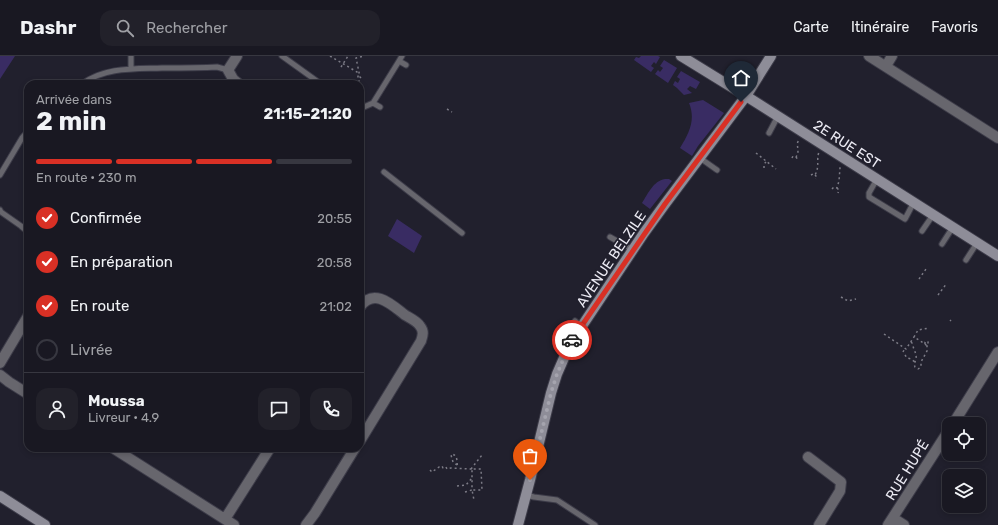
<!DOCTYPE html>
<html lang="fr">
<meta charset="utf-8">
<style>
body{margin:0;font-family:Rubik,sans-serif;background:#22212a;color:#f1f3f6;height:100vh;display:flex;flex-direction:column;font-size:15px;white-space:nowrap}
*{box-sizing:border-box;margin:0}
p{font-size:13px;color:#9fa0a5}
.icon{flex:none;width:22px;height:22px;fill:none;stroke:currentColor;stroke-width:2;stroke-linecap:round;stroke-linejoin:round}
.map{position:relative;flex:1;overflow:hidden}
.details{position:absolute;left:24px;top:24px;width:340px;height:372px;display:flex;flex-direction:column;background:#191822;border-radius:12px;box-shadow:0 2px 6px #0003,0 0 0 1px #373740}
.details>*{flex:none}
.fabs{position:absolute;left:942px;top:361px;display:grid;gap:8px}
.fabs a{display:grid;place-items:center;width:44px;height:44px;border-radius:8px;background:#191822;box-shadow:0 2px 6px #0003,0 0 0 1px #373740;font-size:20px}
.pin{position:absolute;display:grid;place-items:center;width:34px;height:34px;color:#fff;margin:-41px -17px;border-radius:50% 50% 50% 0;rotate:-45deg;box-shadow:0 0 4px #0007}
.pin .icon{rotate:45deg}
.courier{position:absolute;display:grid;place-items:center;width:40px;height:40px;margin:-20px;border:3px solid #d93025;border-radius:50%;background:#fff;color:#222;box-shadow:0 1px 5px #0007}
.overview em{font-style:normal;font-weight:700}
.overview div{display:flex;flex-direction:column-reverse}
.overview{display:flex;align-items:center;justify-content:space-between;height:68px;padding:0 12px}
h1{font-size:26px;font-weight:700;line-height:30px}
.bar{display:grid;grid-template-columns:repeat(4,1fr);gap:6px 4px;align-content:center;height:48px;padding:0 12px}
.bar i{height:5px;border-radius:3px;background:#373740}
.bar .current{background:#d93025}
.bar p{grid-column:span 4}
.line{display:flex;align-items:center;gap:10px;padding:0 12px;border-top:1px solid #373740}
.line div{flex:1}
.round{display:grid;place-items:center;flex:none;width:42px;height:42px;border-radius:12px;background:#22212a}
ol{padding:0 12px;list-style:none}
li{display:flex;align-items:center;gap:12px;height:44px}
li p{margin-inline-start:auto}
li .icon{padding:4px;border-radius:50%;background:#d93025;color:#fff;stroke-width:4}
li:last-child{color:#9fa0a5}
li i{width:22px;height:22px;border:2px solid #373740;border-radius:50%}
header{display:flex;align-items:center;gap:24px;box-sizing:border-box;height:56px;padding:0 20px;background:#191822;border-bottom:1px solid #373740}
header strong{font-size:19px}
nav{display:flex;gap:22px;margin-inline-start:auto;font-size:14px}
.search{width:280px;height:36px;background:#22212a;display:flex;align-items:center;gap:10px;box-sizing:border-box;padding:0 14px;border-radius:12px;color:#9fa0a5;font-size:15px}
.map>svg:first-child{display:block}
.green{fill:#392c63}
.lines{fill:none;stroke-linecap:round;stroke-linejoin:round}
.lane-casing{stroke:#3d3c49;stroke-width:7}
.street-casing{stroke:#3d3c49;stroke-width:12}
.secondary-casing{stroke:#3d3c49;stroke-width:12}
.path{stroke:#7c7b86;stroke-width:1.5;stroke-dasharray:2 3;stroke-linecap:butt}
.lane{stroke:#67666d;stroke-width:5}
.street{stroke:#67666d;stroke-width:10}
.secondary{stroke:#8e8d98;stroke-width:10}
.done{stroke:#a5a4ae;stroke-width:4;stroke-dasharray:0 7.2}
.route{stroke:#d93025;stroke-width:5}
.labels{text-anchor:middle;stroke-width:3.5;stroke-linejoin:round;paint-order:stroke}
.street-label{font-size:14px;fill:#ecebf4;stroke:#21202d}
</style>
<header>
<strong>Dashr</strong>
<div class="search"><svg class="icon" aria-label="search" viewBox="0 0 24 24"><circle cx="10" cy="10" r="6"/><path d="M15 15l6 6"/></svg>Rechercher</div>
<nav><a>Carte</a><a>Itinéraire</a><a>Favoris</a></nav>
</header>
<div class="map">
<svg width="998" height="469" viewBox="0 0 998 469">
<rect width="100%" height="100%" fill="#21202d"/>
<path class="green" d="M0,0H15L0,23Z
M641,0H658L660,1L656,8L654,6L651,10L654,12L651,16L634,4L636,1L639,2Z
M664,4L677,12L668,27L655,18L658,14L660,16L663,12L660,10Z
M681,15L700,26L696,33L690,30L687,33L692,37L684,39L677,32L673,29L675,25L678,27L680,23L677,21Z
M703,44L724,57L698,90L692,100L680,92C689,77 696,64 689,47Z
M665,123H669L672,125L650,153L642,147C648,138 653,125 665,123Z
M397,163L422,180L414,197L388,180Z"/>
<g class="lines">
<defs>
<path id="lane" d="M131,0V13
M282,0L321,28
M402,0L399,5L406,9
M82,28C105,11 134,13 162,12C180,12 199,12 217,11L228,14
M373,47L380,51
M360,51H364L373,47L399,5
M769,77L778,60
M700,102L717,114
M384,116L462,177
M0,119L22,82L28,75
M877,123L869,137V141L905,163L914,146
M0,154L1,156L21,170L28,176
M922,175L933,159
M610,181L633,194
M942,188L953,171
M966,204L977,187
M575,265L582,271
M526,439L534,441L557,444L595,469"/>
<path id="street" d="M237,0L228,14L233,23L239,28
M869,0L998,82
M886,10L892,0
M360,251C374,231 392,249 405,259C410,262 417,265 420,270C424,275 423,279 421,285L360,385
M0,307L28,260
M0,319L9,326L28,338
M953,368L998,296
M113,392L234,469
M808,401L841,426L840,435L819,469
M893,462L904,469
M225,463L270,392
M306,469L315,457L355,392
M888,469L949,374"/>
<path id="secondary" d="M681,0L746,40L998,200
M0,440L45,469
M518,469L530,424L551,337L557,318L570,288L644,177L665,148L746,40L771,0"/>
</defs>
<use href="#lane" class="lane-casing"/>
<use href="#street" class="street-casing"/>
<use href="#secondary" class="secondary-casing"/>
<path class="path" d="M330,0L357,16L359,25L356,28
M341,11L348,0
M361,22L360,21L356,2L364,0
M447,53L452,56
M756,97L776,113
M796,101L798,104L797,105
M792,102L793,100L796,101C799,96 798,93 797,88L799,83
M764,112V108L766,106
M811,119L813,118L815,119C820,110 816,104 819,96
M815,119L817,121L816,123
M837,132L839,134L838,137
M832,133L834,131L837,132L839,125L840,112L841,110
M919,223L926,213
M938,239L947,227
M841,241L848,245L856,243
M950,264L951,265
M884,278L906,293L914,281
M911,286L912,287C914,296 919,299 914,308L915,311L918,313L921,311V306L927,295V289
M925,288L926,289H928V286L926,285L925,286V288L914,281L918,274L929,272
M903,296L905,292
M905,299L907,302L911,303L915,306
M457,409L453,406L451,399L452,398C459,400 456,407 458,412
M471,413L482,399
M430,414L432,416L439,411L442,410L443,412L446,411L447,413L451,412L472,413
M457,430L466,429L472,422
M465,436L472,434V413H481L482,434H472L474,444"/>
<use href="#lane" class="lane"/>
<use href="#street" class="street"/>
<use href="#secondary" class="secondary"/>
</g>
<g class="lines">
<path class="done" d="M530,424L551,337L557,318L570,288L572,284"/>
<path class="route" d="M572,284L665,148L741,46"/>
</g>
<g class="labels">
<g class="street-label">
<text transform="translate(847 88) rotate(33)" y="5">2E RUE EST</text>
<text transform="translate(611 203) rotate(-56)" y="5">AVENUE BELZILE</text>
<text transform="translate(907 414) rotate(-58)" y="5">RUE HUPÉ</text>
</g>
</g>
</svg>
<div class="fabs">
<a><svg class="icon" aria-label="locate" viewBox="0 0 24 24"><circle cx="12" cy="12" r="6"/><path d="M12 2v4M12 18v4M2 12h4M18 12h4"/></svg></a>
<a><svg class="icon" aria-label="layers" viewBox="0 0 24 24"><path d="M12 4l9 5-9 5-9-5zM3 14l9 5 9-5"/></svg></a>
</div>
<div class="pin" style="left:530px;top:424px;background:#ea580c"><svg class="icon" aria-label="bag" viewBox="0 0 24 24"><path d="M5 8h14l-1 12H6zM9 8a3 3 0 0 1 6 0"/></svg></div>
<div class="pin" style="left:741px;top:46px;background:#1f2937"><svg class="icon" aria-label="home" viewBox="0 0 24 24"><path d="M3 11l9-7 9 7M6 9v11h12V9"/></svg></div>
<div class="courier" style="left:572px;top:284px"><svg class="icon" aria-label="car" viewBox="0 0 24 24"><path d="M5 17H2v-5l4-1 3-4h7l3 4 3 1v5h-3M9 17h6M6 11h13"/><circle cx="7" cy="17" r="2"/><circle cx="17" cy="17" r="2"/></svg></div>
<section class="details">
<div class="overview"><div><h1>2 min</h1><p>Arrivée dans</p></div><em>21:15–21:20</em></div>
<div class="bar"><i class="current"></i><i class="current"></i><i class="current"></i><i></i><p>En route · 230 m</p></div>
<ol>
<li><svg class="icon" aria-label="check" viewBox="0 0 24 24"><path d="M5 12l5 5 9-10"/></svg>Confirmée<p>20:55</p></li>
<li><svg class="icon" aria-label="check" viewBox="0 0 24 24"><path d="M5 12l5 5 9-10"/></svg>En préparation<p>20:58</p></li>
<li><svg class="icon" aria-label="check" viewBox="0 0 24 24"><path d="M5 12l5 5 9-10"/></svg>En route<p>21:02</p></li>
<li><i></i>Livrée</li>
</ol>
<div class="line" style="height:72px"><a class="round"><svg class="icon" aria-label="person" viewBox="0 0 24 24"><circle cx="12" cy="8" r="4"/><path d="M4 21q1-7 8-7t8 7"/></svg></a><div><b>Moussa</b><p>Livreur · 4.9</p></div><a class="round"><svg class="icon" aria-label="chat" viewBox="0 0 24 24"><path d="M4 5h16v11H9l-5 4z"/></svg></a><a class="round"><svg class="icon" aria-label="phone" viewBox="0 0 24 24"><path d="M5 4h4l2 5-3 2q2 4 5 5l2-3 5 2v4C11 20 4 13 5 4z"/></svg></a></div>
</section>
</div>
